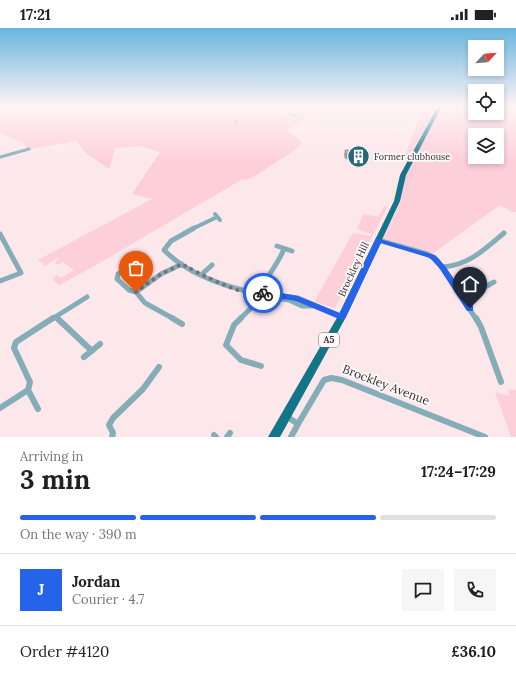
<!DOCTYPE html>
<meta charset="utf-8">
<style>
body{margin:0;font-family:Lora,serif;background:#f6f6f6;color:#202124;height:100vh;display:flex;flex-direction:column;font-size:15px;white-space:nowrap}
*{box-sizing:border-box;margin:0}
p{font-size:13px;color:#757577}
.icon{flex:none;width:22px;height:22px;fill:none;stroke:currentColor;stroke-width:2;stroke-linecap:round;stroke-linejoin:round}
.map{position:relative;height:409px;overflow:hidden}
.drawer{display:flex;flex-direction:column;background:#fff;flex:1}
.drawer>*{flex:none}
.needle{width:26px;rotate:64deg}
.controls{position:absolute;left:468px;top:12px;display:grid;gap:8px}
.controls a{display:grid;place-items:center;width:36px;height:36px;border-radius:0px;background:#fff;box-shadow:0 2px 6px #0003;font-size:20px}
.pin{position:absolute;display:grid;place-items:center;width:34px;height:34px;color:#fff;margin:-41px -17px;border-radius:50% 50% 50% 0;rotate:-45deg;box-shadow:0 0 4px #0007}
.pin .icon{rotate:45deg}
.courier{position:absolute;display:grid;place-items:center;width:40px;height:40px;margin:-20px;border:3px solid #2563eb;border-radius:50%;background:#fff;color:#222;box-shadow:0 1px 5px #0007}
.overview em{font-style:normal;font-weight:800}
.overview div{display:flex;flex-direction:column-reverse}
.overview{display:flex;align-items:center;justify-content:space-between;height:68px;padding:0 20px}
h1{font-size:26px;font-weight:800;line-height:30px}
.bar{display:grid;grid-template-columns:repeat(4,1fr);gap:6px 4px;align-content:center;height:48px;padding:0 20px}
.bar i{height:5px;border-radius:3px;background:#e0e0e0}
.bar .current{background:#2563eb}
.bar p{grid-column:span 4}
.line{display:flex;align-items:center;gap:10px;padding:0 20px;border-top:1px solid #e0e0e0}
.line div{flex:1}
.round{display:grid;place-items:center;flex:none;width:42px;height:42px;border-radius:0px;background:#f6f6f6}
.status{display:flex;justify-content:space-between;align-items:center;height:28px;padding:0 20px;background:#fff;direction:ltr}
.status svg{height:11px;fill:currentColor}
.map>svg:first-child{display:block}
.green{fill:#fdcfd9;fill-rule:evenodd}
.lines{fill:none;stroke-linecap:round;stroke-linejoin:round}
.stream{stroke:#4cb7d1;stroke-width:1}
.minor-far3{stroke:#84adb8;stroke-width:3}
.minor-far2{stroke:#84adb8;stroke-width:4}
.minor-far1{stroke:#84adb8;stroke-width:5}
.minor{stroke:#84adb8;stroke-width:6}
.primary{fill:#137589;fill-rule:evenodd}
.wall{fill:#a09093}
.building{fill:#baa7ab;stroke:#827578}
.route{fill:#2563eb}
.done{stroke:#7b6f71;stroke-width:4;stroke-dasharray:0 7.2}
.labels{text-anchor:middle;stroke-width:3.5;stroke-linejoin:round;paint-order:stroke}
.far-poi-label{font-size:9px;fill:#362e30;stroke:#fdf9fa;text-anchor:start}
.shield{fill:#fdf9fa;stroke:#726b6d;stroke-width:1}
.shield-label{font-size:9px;font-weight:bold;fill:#362e30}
.street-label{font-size:10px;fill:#362e30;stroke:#fdf9fa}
.near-street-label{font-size:12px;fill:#362e30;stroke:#fdf9fa}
</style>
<div class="status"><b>17:21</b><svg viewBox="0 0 49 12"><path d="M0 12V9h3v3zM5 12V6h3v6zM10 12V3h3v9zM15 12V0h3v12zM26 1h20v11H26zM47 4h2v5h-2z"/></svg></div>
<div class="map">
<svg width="516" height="409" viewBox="0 0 516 409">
<rect width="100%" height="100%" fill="#fce7eb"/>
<path class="green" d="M0,78H273L257,88L275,90L305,78H438L406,133L405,129L419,88L390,83L325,78L287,103L300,112L301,116L295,122L250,151L241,152L91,240L59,257L53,252L54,249L57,247L61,250L74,242L63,234L58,237L55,234L58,231L57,230L45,238L38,232L152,171L132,166L160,124L140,118L115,120L109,141L86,125L76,113L29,121L20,113L0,105Z
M443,78H475V85H497V78H499L516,86V184H512L500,177L432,226L383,210L396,184L406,146ZM475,107H497V129H475Z
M384,178H388L335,280L314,274L353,205L371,208V206L357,201L363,186L378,189Z
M508,361L516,362V409H511L495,364L509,368Z"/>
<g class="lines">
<path class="stream" d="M290,86L298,89
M235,92L237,97"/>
<path class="minor-far3" d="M0,129L29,121"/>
<path class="minor-far2" d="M215,186L220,192
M192,201L217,189"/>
<path class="minor-far1" d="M194,200L171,213L164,222C187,246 223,258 255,265
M0,206L21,245L0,253
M378,212L427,226L437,232L476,291
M277,218L292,223
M133,236L118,246L117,251L129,262L136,264
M443,239C469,237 485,221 504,205
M201,247L212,237
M260,263C267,248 278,236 284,221
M263,265L298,270L342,289
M262,268L289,272L302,278H312
M464,271L494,254
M56,289L58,291
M52,291L87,269
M174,291L145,275L136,264L161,246L182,236
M240,291L254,277L258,269"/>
<path class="minor" d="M57,290L92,323
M172,290L182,296
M241,290L234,297L226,317L241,332L261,338
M476,290L481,299L501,354
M84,329L100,316
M28,362L30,354L14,320L16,314L53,290
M0,380L28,362L38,381
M286,388L298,396L324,352L331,350L342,352L485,409
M214,407L216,409
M112,409L113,405L109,397L113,390L143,361L159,339
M227,409L230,405
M291,409L298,396"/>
<path class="primary" d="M438,78H442L406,147L400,173L346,289L280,409H268L338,288L394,173L400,147Z"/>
</g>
<path class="wall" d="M345,122L364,127L363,132L345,131L344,127Z"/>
<path class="building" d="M345,122L363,123L364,127L346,126Z"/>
<linearGradient id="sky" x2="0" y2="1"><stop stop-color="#69b5df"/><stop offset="0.58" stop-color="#fef4f6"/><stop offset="1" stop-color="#fef4f6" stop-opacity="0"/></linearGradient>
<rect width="516" height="135" fill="url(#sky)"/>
<path class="route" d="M376,210L435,227L445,238L473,278V283H467L440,241L430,230L381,215L345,291H339L296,273L263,268L259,265L263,262L298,268L340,285Z"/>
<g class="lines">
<path class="done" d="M136,264L161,246L182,236C194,243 242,268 254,265C256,265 258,263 260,263L263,265"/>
</g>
<defs>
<symbol id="building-disc" viewBox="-11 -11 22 22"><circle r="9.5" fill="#256a7a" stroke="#fdf9fa"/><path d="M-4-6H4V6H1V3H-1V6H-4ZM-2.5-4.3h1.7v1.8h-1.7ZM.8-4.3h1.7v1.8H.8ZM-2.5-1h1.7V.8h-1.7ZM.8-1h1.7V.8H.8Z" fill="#fff"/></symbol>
</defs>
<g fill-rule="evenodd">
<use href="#building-disc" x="346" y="116" width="25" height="25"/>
</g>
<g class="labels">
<g class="far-poi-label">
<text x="374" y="132">Former clubhouse</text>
</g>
<rect class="shield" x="319" y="305" width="20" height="14" rx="3"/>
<g class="shield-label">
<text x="329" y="315">A5</text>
</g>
<g class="street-label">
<text transform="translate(353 241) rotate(-65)" y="4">Brockley Hill</text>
</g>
<g class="near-street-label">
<text transform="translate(386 357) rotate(21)" y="4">Brockley Avenue</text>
</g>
</g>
</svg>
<div class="controls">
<a><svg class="needle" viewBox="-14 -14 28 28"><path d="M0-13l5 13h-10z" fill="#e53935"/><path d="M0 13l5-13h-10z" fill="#757577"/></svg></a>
<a><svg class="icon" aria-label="locate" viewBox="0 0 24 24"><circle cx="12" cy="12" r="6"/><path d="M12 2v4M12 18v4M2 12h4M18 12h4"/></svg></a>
<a><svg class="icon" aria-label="layers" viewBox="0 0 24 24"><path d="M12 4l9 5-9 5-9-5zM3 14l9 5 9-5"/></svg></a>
</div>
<div class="pin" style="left:136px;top:264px;background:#ea580c"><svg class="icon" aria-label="bag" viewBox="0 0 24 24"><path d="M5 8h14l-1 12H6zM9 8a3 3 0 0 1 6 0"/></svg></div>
<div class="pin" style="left:470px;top:280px;background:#1f2937"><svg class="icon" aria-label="home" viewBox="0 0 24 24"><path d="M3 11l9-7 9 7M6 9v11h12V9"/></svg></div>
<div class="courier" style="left:263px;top:265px"><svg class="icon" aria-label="bike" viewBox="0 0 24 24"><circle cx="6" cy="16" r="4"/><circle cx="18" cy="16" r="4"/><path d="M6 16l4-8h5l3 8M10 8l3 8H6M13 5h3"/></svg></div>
</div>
<section class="drawer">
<div class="overview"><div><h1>3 min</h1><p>Arriving in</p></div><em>17:24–17:29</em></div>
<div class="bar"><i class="current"></i><i class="current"></i><i class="current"></i><i></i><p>On the way · 390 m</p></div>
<div class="line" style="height:72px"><b class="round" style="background:#2563eb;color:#fff">J</b><div><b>Jordan</b><p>Courier · 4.7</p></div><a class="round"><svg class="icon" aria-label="chat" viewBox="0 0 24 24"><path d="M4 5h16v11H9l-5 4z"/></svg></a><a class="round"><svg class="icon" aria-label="phone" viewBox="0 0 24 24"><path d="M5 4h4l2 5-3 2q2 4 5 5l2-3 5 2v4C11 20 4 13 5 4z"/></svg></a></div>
<div class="line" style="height:52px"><div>Order #4120</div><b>£36.10</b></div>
</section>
